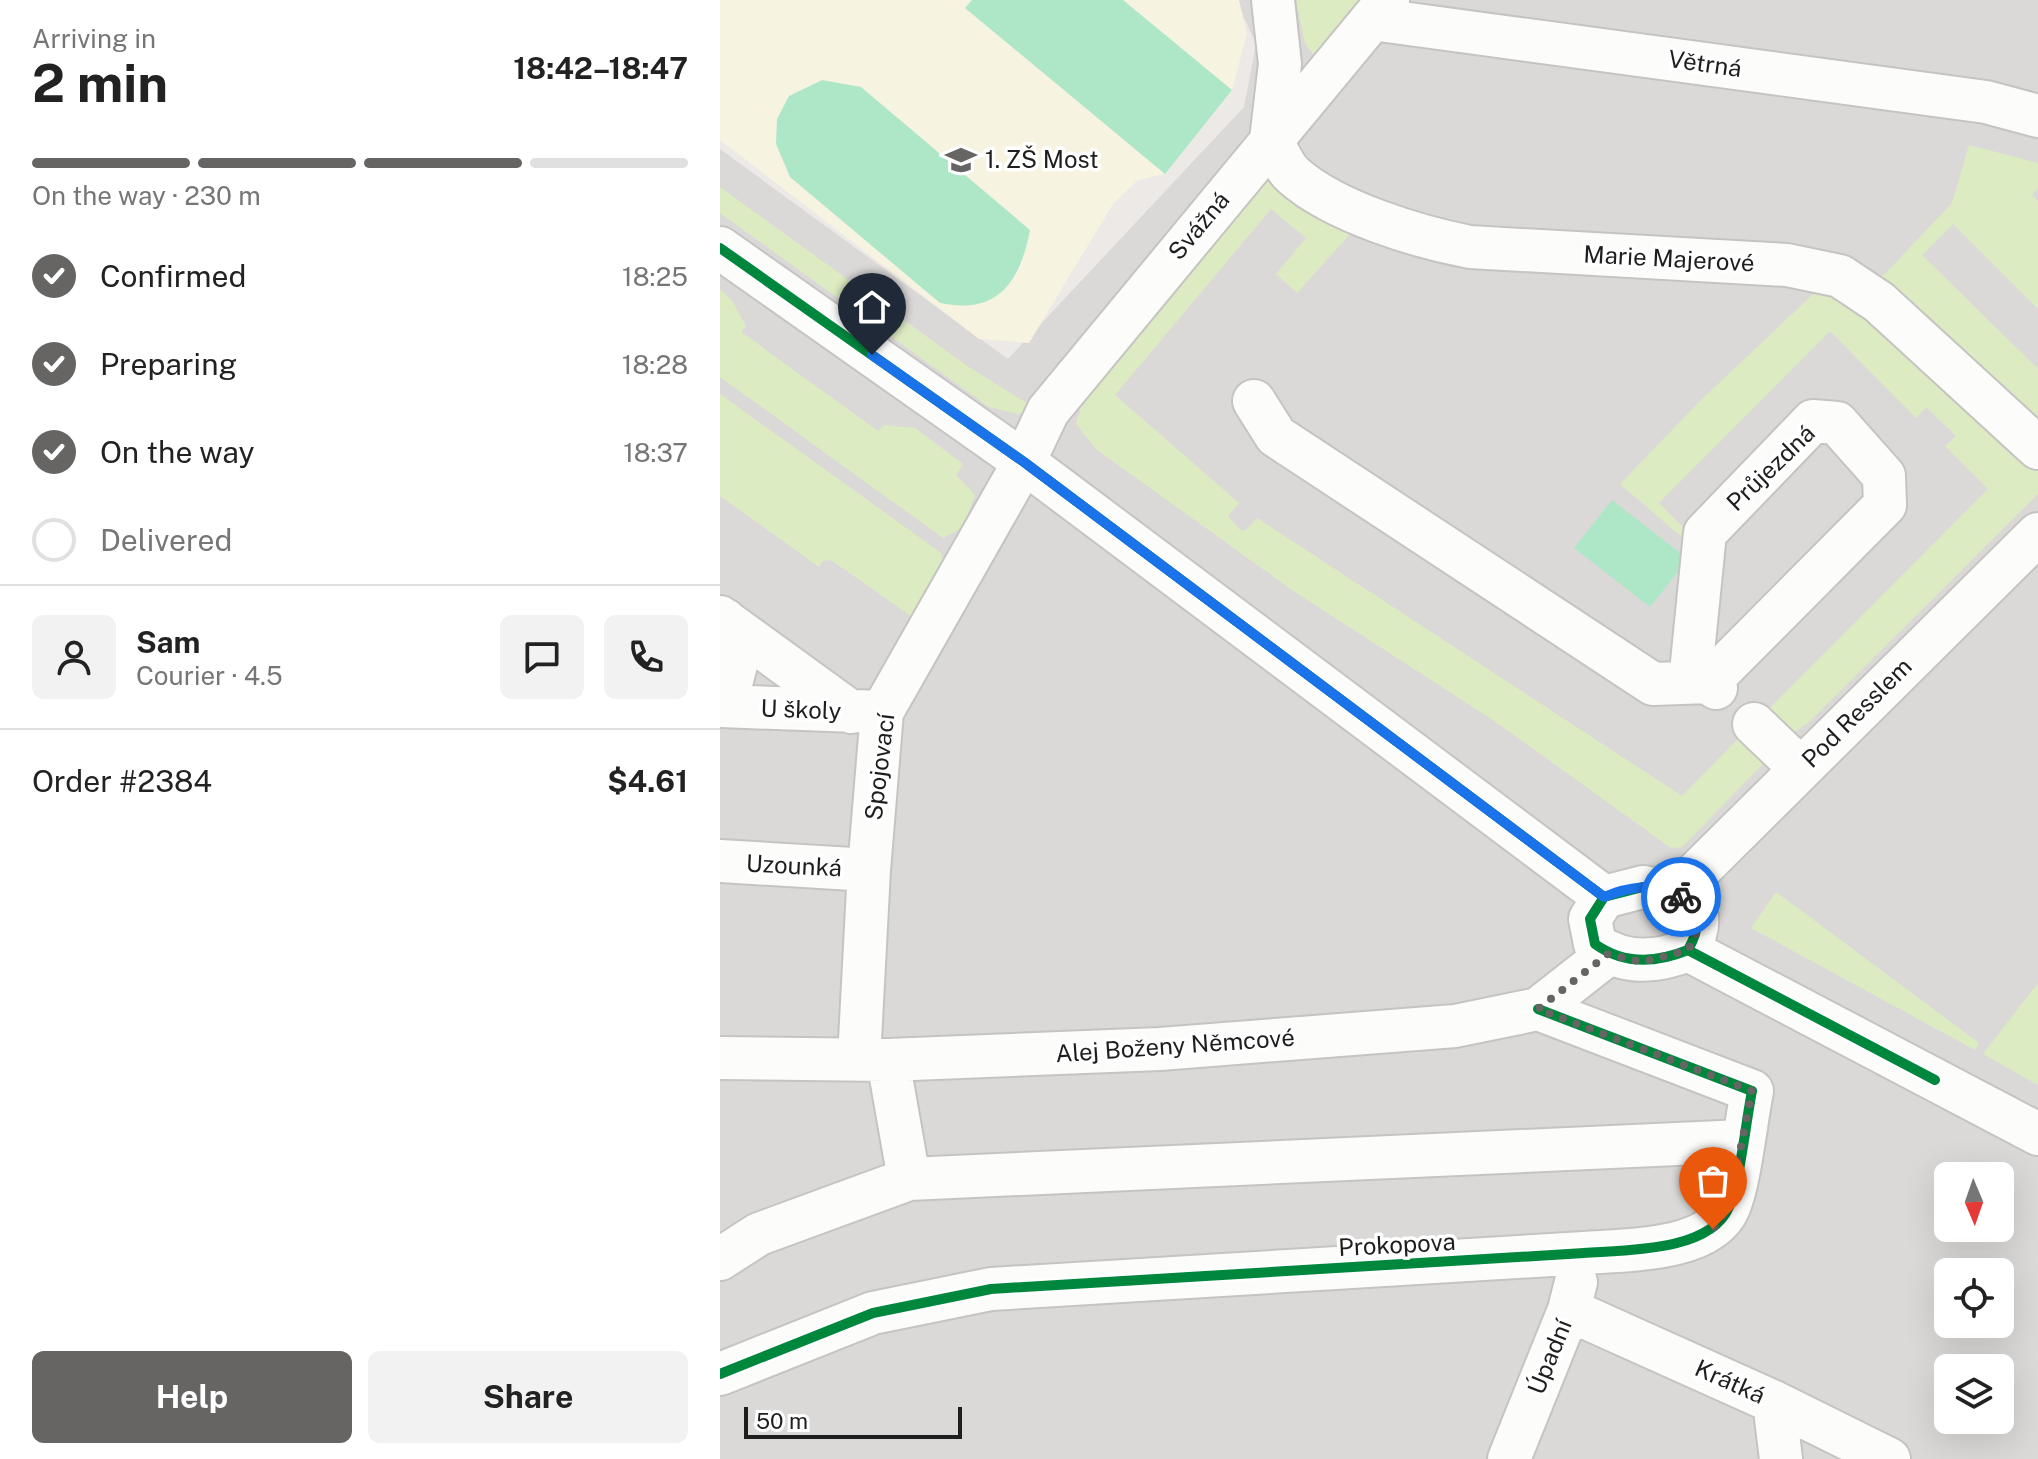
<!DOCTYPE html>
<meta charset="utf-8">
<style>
body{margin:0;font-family:"Public Sans",sans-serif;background:#f2f2f2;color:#222;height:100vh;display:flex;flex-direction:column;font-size:30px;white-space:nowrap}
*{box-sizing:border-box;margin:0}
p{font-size:26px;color:#767676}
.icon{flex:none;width:44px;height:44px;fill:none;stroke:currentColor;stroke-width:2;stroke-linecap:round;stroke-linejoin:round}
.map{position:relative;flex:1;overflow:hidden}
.panel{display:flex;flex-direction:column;background:#fff;width:720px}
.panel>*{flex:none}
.needle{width:52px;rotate:178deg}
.tools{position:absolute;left:1214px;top:1162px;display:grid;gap:16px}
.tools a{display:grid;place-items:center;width:80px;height:80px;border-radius:12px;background:#fff;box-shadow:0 8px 32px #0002;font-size:40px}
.scale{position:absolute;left:24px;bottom:20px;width:218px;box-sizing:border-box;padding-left:8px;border:4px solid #1e1e1e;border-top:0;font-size:22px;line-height:28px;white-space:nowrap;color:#1e1e1e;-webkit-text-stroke:6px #fff;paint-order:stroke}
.pin{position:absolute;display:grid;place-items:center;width:68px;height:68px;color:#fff;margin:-82px -34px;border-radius:50% 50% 50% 0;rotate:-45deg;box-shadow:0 0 8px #0007}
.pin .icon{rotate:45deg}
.courier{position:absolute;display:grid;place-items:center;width:80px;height:80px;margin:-40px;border:6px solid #1a73e8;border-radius:50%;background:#fff;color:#222;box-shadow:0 2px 10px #0007}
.overview em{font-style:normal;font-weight:700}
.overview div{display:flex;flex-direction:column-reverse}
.overview{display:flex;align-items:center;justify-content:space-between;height:136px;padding:0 32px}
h1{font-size:52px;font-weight:700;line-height:60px}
.bar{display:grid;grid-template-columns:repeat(4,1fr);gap:12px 8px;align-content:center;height:96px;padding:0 32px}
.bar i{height:10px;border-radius:6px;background:#e0e0e0}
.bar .selected{background:#666564}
.bar p{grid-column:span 4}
.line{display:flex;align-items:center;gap:20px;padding:0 32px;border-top:2px solid #e0e0e0}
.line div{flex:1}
.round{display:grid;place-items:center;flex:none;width:84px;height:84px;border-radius:12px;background:#f2f2f2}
ol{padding:0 32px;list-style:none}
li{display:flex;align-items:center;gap:24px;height:88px}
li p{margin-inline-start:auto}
li .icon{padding:8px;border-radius:50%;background:#666564;color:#fff;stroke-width:4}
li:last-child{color:#767676}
li i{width:44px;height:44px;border:4px solid #e0e0e0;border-radius:50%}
.action{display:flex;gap:16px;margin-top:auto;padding:16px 32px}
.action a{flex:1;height:92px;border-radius:12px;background:#666564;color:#fff;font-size:32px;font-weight:700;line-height:92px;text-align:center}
.action a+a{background:#f2f2f2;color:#222}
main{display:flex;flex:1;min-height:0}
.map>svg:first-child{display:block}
.residential{fill:#dbd9d8;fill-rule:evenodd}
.education{fill:#f6f3e0}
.religious{fill:#dad9d8}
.grass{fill:#ddebc2}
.pitch{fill:#aee6c8}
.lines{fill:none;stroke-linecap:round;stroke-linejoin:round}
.minor-casing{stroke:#c5c4c2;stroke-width:46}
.minor{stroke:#fcfcfb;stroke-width:42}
.cycleway-casing{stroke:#fff;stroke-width:15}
.cycleway{stroke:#00873e;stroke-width:10}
.done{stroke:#666564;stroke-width:8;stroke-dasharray:0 14.4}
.route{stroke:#1a73e8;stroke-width:10}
.labels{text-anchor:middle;stroke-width:7;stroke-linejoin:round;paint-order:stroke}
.street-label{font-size:24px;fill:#1e1e1e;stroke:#fff}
.poi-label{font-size:24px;fill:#1e1e1e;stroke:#fff;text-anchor:start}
</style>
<main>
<section class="panel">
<div class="overview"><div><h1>2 min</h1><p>Arriving in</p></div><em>18:42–18:47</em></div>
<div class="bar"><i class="selected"></i><i class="selected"></i><i class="selected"></i><i></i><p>On the way · 230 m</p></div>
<ol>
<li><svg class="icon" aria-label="check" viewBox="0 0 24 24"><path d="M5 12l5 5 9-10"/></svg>Confirmed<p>18:25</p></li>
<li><svg class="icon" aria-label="check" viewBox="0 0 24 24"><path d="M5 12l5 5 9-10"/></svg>Preparing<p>18:28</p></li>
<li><svg class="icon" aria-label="check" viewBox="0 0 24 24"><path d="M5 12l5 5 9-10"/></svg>On the way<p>18:37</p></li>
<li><i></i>Delivered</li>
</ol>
<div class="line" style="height:144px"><a class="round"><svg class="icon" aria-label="person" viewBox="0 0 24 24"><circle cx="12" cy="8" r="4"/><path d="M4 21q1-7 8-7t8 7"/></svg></a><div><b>Sam</b><p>Courier · 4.5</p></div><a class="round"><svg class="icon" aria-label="chat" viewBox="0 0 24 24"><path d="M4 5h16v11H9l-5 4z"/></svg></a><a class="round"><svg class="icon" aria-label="phone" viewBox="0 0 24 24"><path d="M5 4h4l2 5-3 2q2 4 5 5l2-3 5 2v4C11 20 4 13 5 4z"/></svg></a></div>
<div class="line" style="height:104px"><div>Order #2384</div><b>$4.61</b></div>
<div class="action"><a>Help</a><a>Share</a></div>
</section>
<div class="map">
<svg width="1318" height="1459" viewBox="0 0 1318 1459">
<rect width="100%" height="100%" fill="#ece9e6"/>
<path class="residential" d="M516,0H1318V1459H0V149L288,359L524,107L536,44ZM1228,1176H1280V1228H1228ZM1228,1272H1280V1324H1228ZM1228,1368H1280V1420H1228Z"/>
<path class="education" d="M0,0H519L527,34L512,90L445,174L418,180L393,204L309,343L259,339L0,140Z"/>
<path class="religious" d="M620,246L656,280L563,412L498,383Z"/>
<path class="grass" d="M576,0H652L595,56L585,44Z
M1249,145L1318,163V188L1312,195L1318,201V309L1233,224L1202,255L1318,369V421L1153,275H1164L1232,203Z
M546,173L640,223L577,293L556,274L586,238L551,209L395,395L519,503L508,516L520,530H526L537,518L962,796L1020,737L1044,763L962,847L951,848L773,720L575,592L377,450L356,424L362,404Z
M0,187L250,368L315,408L298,414L269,407L0,213Z
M1105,283L1318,462V494L1089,722L1068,737L1043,715L1268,489L1225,446L1236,436L1206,407L1196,418L1110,331L939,503L969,533L964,539L900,484L980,401Z
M0,289L12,301L26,326L21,332L158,431L164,425L195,428L243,464L236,475L255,495L243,527L223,538L0,377Z
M0,394L221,553L225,566L195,619L111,560L103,561L99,567L0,496Z
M1056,892L1259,1043L1255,1050L1031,928Z
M1318,983V1085L1263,1054Z"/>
<path class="pitch" d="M252,0H403L512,90L445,174L245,8Z
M102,80L141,87L310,230C300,282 278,315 220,303L70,177L56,144L57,119L69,96Z
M892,500L968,559L930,607L854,548Z"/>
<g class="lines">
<defs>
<path id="minor" d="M652,19L1266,102L1318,116
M551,140C558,151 564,168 574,176C615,212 698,237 750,247L1067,265L1120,276L1159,302L1318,448
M551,140L560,64L553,0
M0,248L304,462L884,897
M534,401L556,436L933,684L989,682L996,688
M0,617L131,712
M5,620L16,665L5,706
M970,682L985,533L1093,421L1117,423L1164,476L1165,505L989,682
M0,706L162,712
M1034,724L1081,769
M0,861L149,870
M923,887C963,894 993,905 968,950C936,963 904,965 875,944L870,919L884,897Z
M957,892L1318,534
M968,950L1318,1134
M0,1058L168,1060L440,1049L735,1026L818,1009L888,954
M139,1059L149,870L162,712L304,462L328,411L668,0
M168,1060L189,1179
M0,1259L39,1234L189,1179L1022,1141
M849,1310L1054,1402L1169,1459
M0,1374L153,1313L271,1289L864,1253C905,1250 990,1252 1009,1207C1020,1181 1026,1121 1032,1091L818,1009
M1054,1402L1061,1459
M789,1459L849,1310L856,1282"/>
</defs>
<use href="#minor" class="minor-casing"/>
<use href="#minor" class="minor"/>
<defs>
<path id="cycleway" d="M0,248L304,462L884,897
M923,887C963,894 993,905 968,950C936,963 904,965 875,944L870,919L884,897Z
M968,950L1215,1080
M0,1374L153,1313L271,1289L864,1253C905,1250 990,1252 1009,1207C1020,1181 1026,1121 1032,1091L818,1009"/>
</defs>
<use href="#cycleway" class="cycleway-casing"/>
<use href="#cycleway" class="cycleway"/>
</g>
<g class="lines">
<path class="done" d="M961,897C983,917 982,925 968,950L922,962L888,954L818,1009L1032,1091L1009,1207L993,1229"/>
<path class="route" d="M152,355L304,462L884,897C905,888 942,880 961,897"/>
</g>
<defs>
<symbol id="school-bare" viewBox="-9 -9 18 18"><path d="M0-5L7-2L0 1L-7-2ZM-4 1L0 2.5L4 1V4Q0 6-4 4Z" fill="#666564" stroke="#fff" stroke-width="2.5" paint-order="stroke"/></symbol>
</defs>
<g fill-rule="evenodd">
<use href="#school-bare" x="219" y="138" width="44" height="44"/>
</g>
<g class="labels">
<g class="street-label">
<text transform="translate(985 64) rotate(8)" y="8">Větrná</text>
<text transform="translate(479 226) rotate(-50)" y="8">Svážná</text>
<text transform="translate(949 259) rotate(3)" y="8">Marie Majerové</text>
<text transform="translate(1051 468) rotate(-44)" y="8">Průjezdná</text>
<text transform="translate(81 710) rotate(2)" y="8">U školy</text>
<text transform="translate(1137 713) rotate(-45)" y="8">Pod Resslem</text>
<text transform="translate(160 767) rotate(-83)" y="8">Spojovací</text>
<text transform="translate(74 866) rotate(3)" y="8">Uzounká</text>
<text transform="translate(455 1046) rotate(-4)" y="8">Alej Boženy Němcové</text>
<text transform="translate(677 1245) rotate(-3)" y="8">Prokopova</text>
<text transform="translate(830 1357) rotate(-68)" y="8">Úpadní</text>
<text transform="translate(1010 1382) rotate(24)" y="8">Krátká</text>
</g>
<g class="poi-label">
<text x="265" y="168">1. ZŠ Most</text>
</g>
</g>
</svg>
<div class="tools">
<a><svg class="needle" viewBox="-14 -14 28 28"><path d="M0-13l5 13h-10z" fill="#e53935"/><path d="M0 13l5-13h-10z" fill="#767676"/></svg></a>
<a><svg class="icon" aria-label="locate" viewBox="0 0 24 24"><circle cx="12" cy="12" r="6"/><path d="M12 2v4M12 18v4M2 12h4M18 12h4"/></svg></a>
<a><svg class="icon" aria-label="layers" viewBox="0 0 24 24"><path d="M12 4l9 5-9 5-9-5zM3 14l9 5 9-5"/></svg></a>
</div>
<div class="scale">50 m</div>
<div class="pin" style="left:993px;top:1229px;background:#ea580c"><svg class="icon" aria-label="bag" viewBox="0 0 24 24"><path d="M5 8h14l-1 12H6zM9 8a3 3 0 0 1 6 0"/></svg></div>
<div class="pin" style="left:152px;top:355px;background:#1f2937"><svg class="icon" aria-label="home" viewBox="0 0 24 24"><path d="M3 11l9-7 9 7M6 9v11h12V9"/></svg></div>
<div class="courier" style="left:961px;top:897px"><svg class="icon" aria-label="bike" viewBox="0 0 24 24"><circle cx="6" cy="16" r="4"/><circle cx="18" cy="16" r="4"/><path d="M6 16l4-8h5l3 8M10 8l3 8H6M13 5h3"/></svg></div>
</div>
</main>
